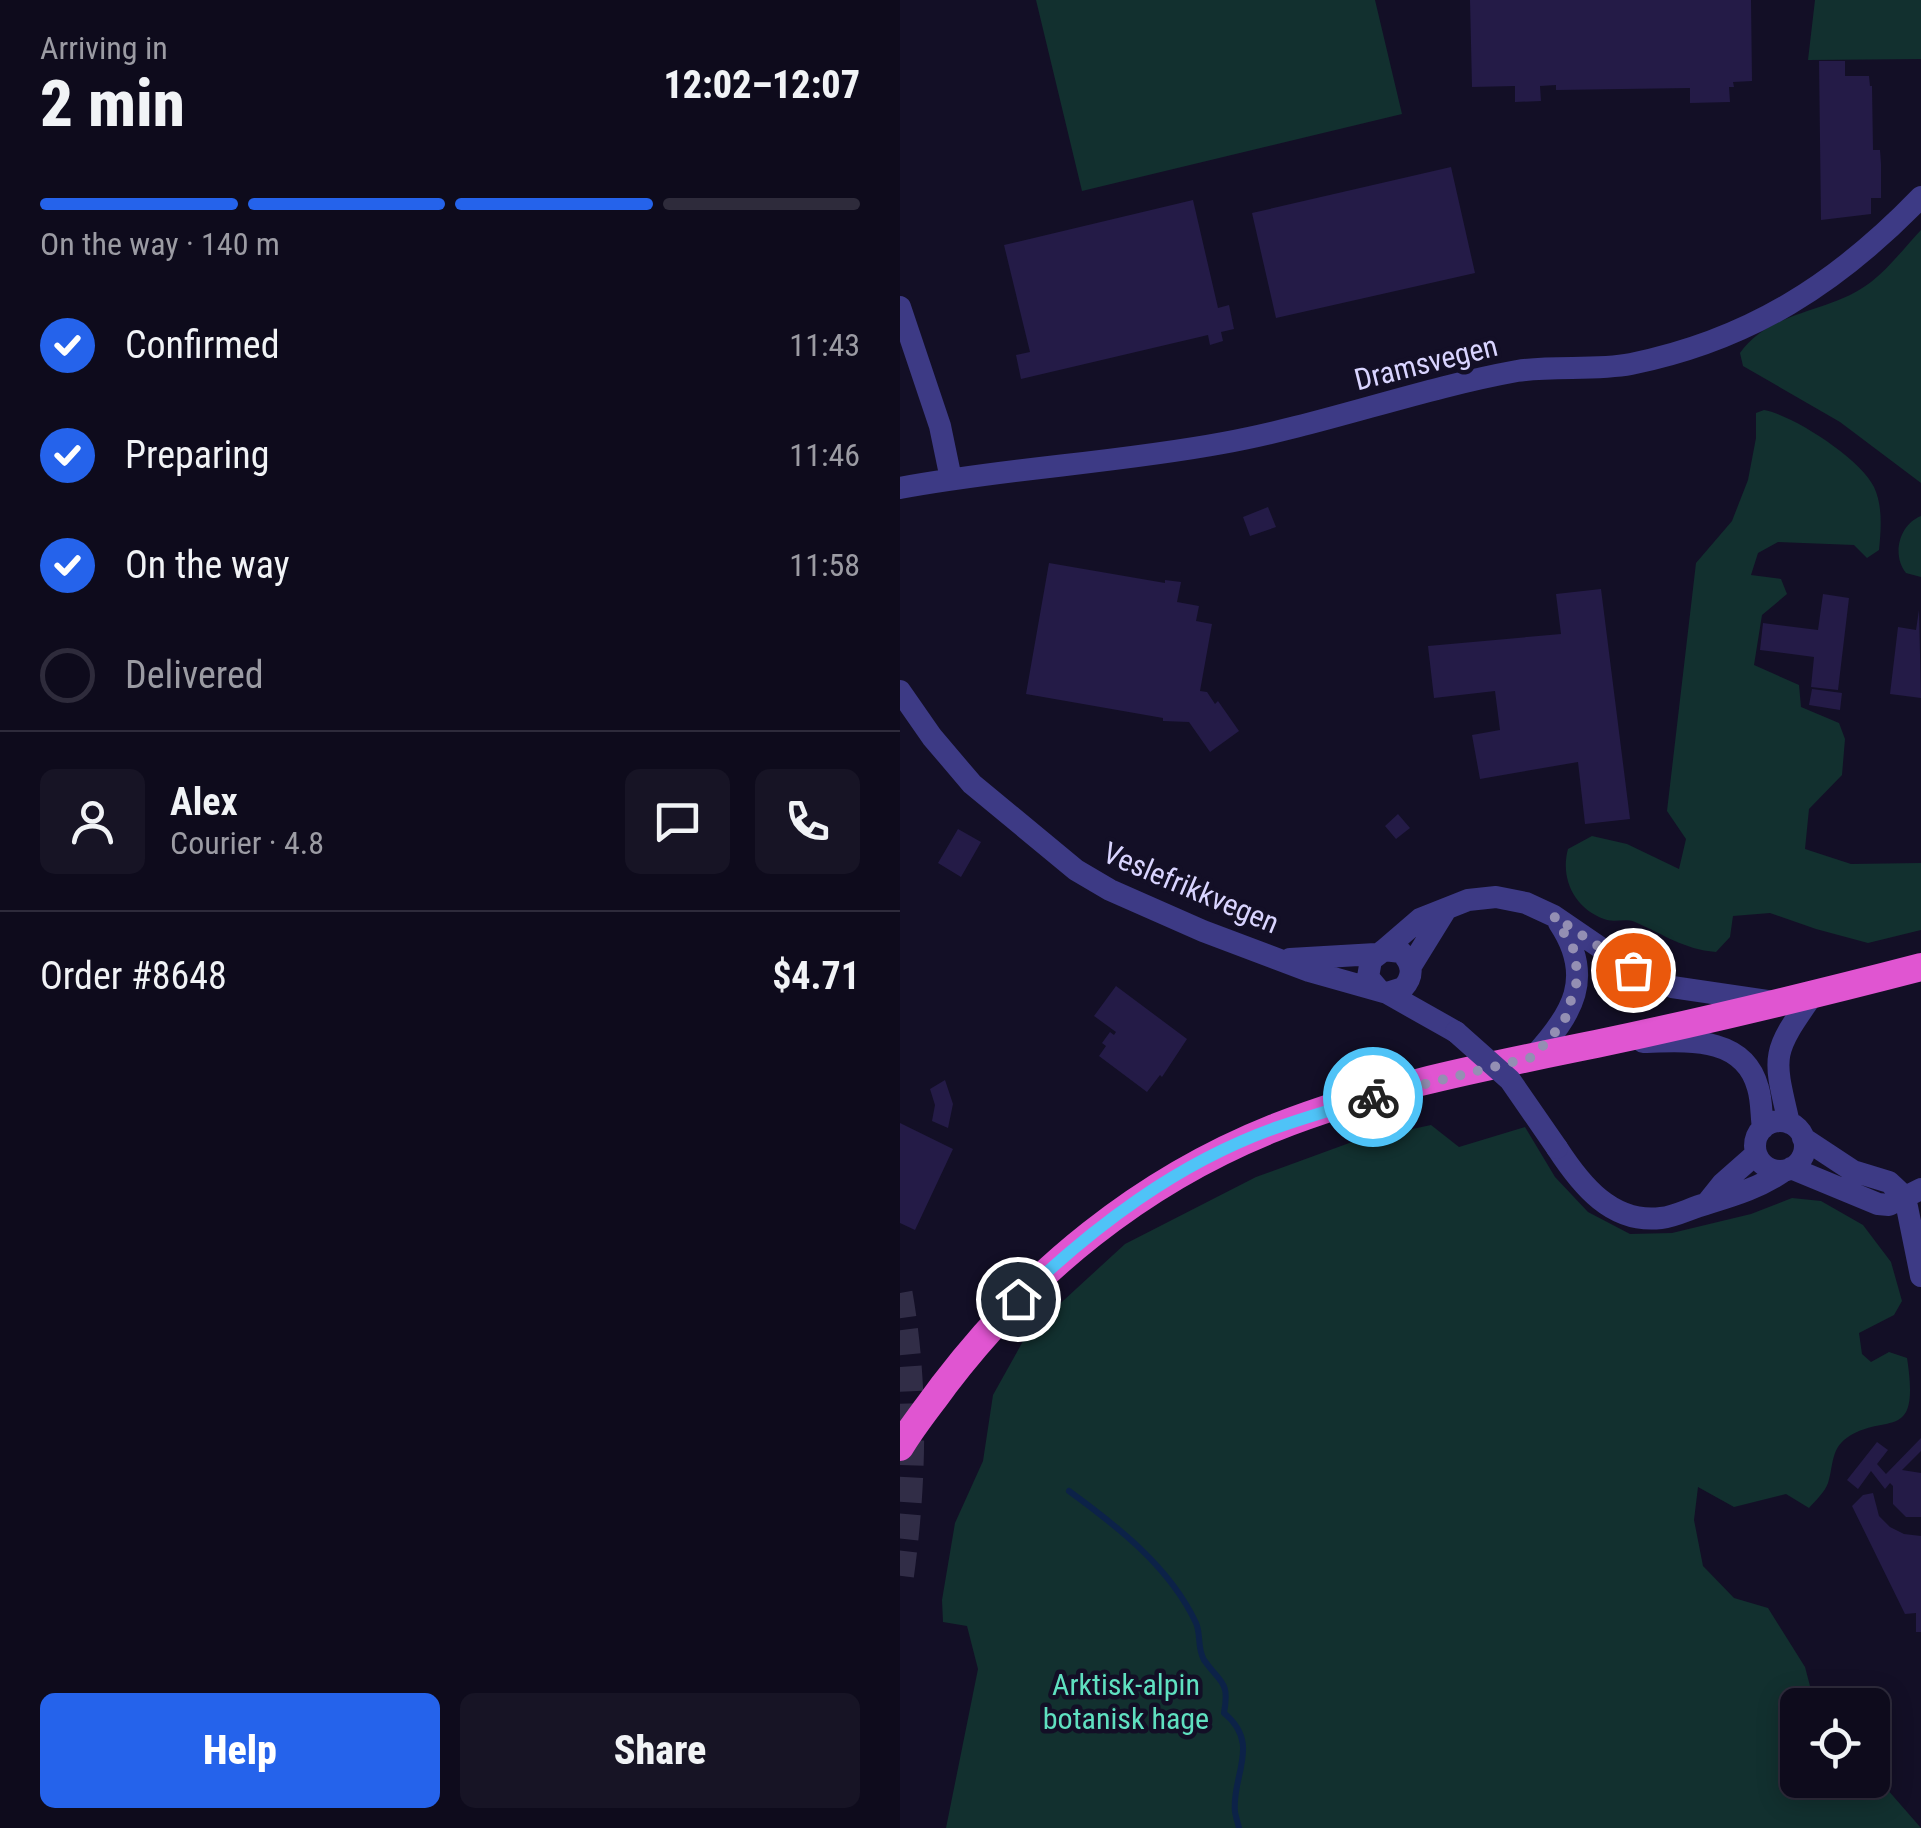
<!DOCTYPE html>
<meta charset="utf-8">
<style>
body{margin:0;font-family:"Roboto Condensed",sans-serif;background:#171425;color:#f1f3f6;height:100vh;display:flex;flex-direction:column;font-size:38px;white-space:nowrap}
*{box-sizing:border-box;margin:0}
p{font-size:32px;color:#9b9ba3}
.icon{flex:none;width:55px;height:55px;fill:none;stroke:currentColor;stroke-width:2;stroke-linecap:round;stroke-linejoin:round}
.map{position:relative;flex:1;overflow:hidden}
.side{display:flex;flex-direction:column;background:#0e0b1c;width:900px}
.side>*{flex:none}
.fabs{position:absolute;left:880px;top:1688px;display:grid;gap:20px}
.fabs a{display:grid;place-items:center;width:110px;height:110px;border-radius:15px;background:#0e0b1c;box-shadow:0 5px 25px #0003,0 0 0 2px #2e2b3b;font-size:50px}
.pin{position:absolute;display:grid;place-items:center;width:85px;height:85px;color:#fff;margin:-42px;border:5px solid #fff;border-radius:50%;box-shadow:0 2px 10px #0007}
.courier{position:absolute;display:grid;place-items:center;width:100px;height:100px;margin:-50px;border:8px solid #4fc3f7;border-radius:50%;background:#fff;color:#222;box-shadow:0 2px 12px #0007}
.headline em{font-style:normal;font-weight:800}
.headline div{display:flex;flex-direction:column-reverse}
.headline{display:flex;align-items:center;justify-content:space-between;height:170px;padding:0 40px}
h1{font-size:65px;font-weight:800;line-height:75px}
.bar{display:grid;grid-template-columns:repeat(4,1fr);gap:15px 10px;align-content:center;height:120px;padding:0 40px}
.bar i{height:12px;border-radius:8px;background:#2e2b3b}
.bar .current{background:#2563eb}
.bar p{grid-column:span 4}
.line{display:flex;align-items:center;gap:25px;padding:0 40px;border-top:2px solid #2e2b3b}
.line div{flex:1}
.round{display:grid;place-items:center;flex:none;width:105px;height:105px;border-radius:15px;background:#171425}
ol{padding:0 40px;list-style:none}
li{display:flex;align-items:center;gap:30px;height:110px}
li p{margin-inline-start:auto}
li .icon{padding:10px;border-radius:50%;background:#2563eb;color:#fff;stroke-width:4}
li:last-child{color:#9b9ba3}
li i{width:55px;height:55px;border:5px solid #2e2b3b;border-radius:50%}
.primary-button{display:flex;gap:20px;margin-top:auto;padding:20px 40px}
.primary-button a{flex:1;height:115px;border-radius:15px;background:#2563eb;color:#fff;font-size:40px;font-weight:800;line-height:115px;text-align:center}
.primary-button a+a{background:#171425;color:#f1f3f6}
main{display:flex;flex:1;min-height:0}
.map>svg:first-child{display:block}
.green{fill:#12302f}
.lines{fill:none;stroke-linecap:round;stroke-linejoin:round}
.stream{stroke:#0c2248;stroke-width:6}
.building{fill:#241b47}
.primary-tunnel{stroke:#312d47;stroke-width:25;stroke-dasharray:25 12;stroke-linecap:butt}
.minor{stroke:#3d3a85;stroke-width:22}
.trunk{stroke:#e055d1;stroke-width:28}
.minor-bridge{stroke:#3d3a85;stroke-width:22}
.done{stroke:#948fb3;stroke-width:10;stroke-dasharray:0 18}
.route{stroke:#4fc3f7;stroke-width:12}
.labels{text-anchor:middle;stroke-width:9;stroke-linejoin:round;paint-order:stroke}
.street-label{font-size:30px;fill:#d9d4ff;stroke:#130f26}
.park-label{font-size:30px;fill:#5fe0c0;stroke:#130f26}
</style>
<main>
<section class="side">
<div class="headline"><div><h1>2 min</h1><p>Arriving in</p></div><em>12:02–12:07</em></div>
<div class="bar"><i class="current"></i><i class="current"></i><i class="current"></i><i></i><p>On the way · 140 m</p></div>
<ol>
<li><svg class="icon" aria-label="check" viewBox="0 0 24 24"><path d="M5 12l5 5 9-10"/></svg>Confirmed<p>11:43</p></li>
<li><svg class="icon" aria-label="check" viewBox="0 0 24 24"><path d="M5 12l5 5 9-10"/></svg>Preparing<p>11:46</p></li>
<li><svg class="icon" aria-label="check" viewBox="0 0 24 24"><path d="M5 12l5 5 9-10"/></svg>On the way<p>11:58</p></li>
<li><i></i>Delivered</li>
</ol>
<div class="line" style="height:180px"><a class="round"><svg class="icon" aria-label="person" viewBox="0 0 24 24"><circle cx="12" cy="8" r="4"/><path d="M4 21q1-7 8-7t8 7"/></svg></a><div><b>Alex</b><p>Courier · 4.8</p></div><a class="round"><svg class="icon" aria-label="chat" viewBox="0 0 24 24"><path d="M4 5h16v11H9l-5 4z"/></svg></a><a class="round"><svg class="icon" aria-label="phone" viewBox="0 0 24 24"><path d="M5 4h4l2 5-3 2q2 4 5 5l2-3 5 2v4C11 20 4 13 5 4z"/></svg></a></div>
<div class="line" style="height:130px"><div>Order #8648</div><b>$4.71</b></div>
<div class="primary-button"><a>Help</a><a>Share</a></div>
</section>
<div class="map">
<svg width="1021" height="1828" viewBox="0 0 1021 1828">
<rect width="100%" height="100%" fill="#130f26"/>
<path class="green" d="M136,0H475L502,114L182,191Z
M915,0H1021V59L908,60Z
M1021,230V483L940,422L843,366L840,353C871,309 930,314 971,282C989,268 1005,247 1021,230Z
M864,410C893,415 961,459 974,487C983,506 981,530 979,550L967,558L954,545L878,542L858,553L851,575L881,579L887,594L862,615L854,665L899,685L901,707L939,723L945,739L942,775L909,809L905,849L951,864L1021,863V930L968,943L916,929L870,913L833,916L830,937L816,952C783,949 765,935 735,922C725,918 713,923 704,919C674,908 660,878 668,849L692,836L727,844L779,869L786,839L767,811L796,563L832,521L848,480L856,438V413Z
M1021,516V577L1006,573C991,554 1000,524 1021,516Z
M531,1125L559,1147L625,1127L655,1177L688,1212L730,1234L772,1233L851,1214L892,1198L921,1201L963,1225L991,1262L1002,1301L994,1315L959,1333L962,1354L971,1362L989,1352L1007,1358C1021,1448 984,1409 944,1440C931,1451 933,1468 928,1483C925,1492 915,1501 909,1508L886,1494L834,1507L798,1487L794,1520L803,1566L834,1598L868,1608L905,1667L915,1705H898V1780H972L973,1773L1021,1828H46L78,1669L67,1626L43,1622L42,1600L55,1523L83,1461L93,1395L127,1334L225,1244L356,1177L452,1142Z"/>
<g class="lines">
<path class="stream" d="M169,1491C217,1526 270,1567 296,1623C301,1634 297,1648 304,1660C320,1683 330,1680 324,1713C362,1744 331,1776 335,1812C336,1818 338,1823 339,1828"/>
</g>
<path class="building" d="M570,0H851L852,81L833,82L834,87H829L830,102L790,103V88L656,90V85L640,86L641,101L615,102V86L572,87Z
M919,61H945V76H969L970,86H972L973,150H980L981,164V198H971V214L921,220Z
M551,167L575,273L376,318L352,213Z
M293,200L318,308L329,305L334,329L321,332L323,341L310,345L308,335L121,379L116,355L130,352L104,245Z
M368,507L376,527L350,536L343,517Z
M149,563L265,583V580L281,582L277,602L299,606L296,621L312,624L300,691L307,692L315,704L318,701L339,731L310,752L289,722L263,721V718L126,694Z
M701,589L730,819L685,824L678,762L580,779L572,735L600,730L595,691L534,698L528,646L661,634L656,594Z
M923,594L949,598L938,690L911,687L914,657L860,650L863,623L918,630Z
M1019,610L1021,698L990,694L998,627L1016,630Z
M912,689L942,693L940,710L909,705Z
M498,814L510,828L496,839L485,826Z
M58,829L81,842L61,877L38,863Z
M216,986L287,1039L262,1077L260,1075L247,1092L199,1056L206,1046L202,1043L210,1032L214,1035L216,1032L194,1016Z
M45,1080L53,1104L48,1128L32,1121L35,1105L30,1089Z
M0,1123L53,1149L15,1230L0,1223Z
M1021,1438V1451L1002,1470L1021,1473V1517H1006L993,1504V1486L990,1483L985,1489L971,1471L958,1489L947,1480L977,1442L988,1450L977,1464L986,1474Z
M973,1493L979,1516L990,1527L1004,1534L1021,1536V1632H1016V1613L1005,1614L952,1506L963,1495Z"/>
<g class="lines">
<path class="primary-tunnel" d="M0,1293C17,1390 14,1490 0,1586"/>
<path class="minor" d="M0,307L40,426L51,479
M0,488C107,468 216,463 323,443C422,425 518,389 617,371C655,365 694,371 731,364C850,340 938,283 1021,197
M0,691L32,737L72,784L176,870L210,890L303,931L409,971L487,993L556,1032
M484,950L520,919L568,900L596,897L626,903L654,916L733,970L772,987L874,1002
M390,959L476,954
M511,966L545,911
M479,990L468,977L471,960L484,950L501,952C513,964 514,976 503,988L487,993
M743,1042C786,1041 844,1035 858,1088C862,1101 861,1115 863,1128
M633,1057C673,1014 695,977 659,923
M855 1146a25 25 0 1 1 50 0a25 25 0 1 1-50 0Z
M889,1123C873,1055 871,1054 912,996
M903,1138L953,1171L989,1182L1005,1197L1021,1276
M657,1148C681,1185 712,1224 761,1218C777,1216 790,1208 806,1204C835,1195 859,1188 884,1171
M891,1168L978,1204L989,1205L1021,1189
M806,1204L822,1184L856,1154"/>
<path class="trunk" d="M0,1447C13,1425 29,1406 44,1385C130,1272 241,1181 374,1128C477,1087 589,1066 696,1044C805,1021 913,995 1021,967"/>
<path class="minor-bridge" d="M556,1032L610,1080L657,1148"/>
</g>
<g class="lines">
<path class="done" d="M473,1097L633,1057L664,1022L678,978L674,950L654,916L733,970"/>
<path class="route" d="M118,1299C193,1227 278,1162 378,1127C409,1116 441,1107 473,1097"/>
</g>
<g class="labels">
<g class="street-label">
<text transform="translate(526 363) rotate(-14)" y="10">Dramsvegen</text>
<text transform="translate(291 888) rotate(23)" y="10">Veslefrikkvegen</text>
</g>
<g class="park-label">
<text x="226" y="1695">Arktisk-alpin<tspan x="226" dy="34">botanisk hage</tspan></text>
</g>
</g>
</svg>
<div class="fabs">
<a><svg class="icon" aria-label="locate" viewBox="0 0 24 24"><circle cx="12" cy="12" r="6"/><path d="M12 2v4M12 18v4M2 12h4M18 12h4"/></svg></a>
</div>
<div class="pin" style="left:733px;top:970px;background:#ea580c"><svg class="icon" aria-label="bag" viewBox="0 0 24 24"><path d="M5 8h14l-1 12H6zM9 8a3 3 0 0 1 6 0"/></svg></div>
<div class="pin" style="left:118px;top:1299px;background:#1f2937"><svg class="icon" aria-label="home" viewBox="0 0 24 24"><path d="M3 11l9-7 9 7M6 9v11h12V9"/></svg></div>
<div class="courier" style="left:473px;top:1097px"><svg class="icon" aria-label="bike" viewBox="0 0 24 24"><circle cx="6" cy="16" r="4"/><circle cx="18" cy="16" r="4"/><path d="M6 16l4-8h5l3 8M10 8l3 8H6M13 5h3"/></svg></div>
</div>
</main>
